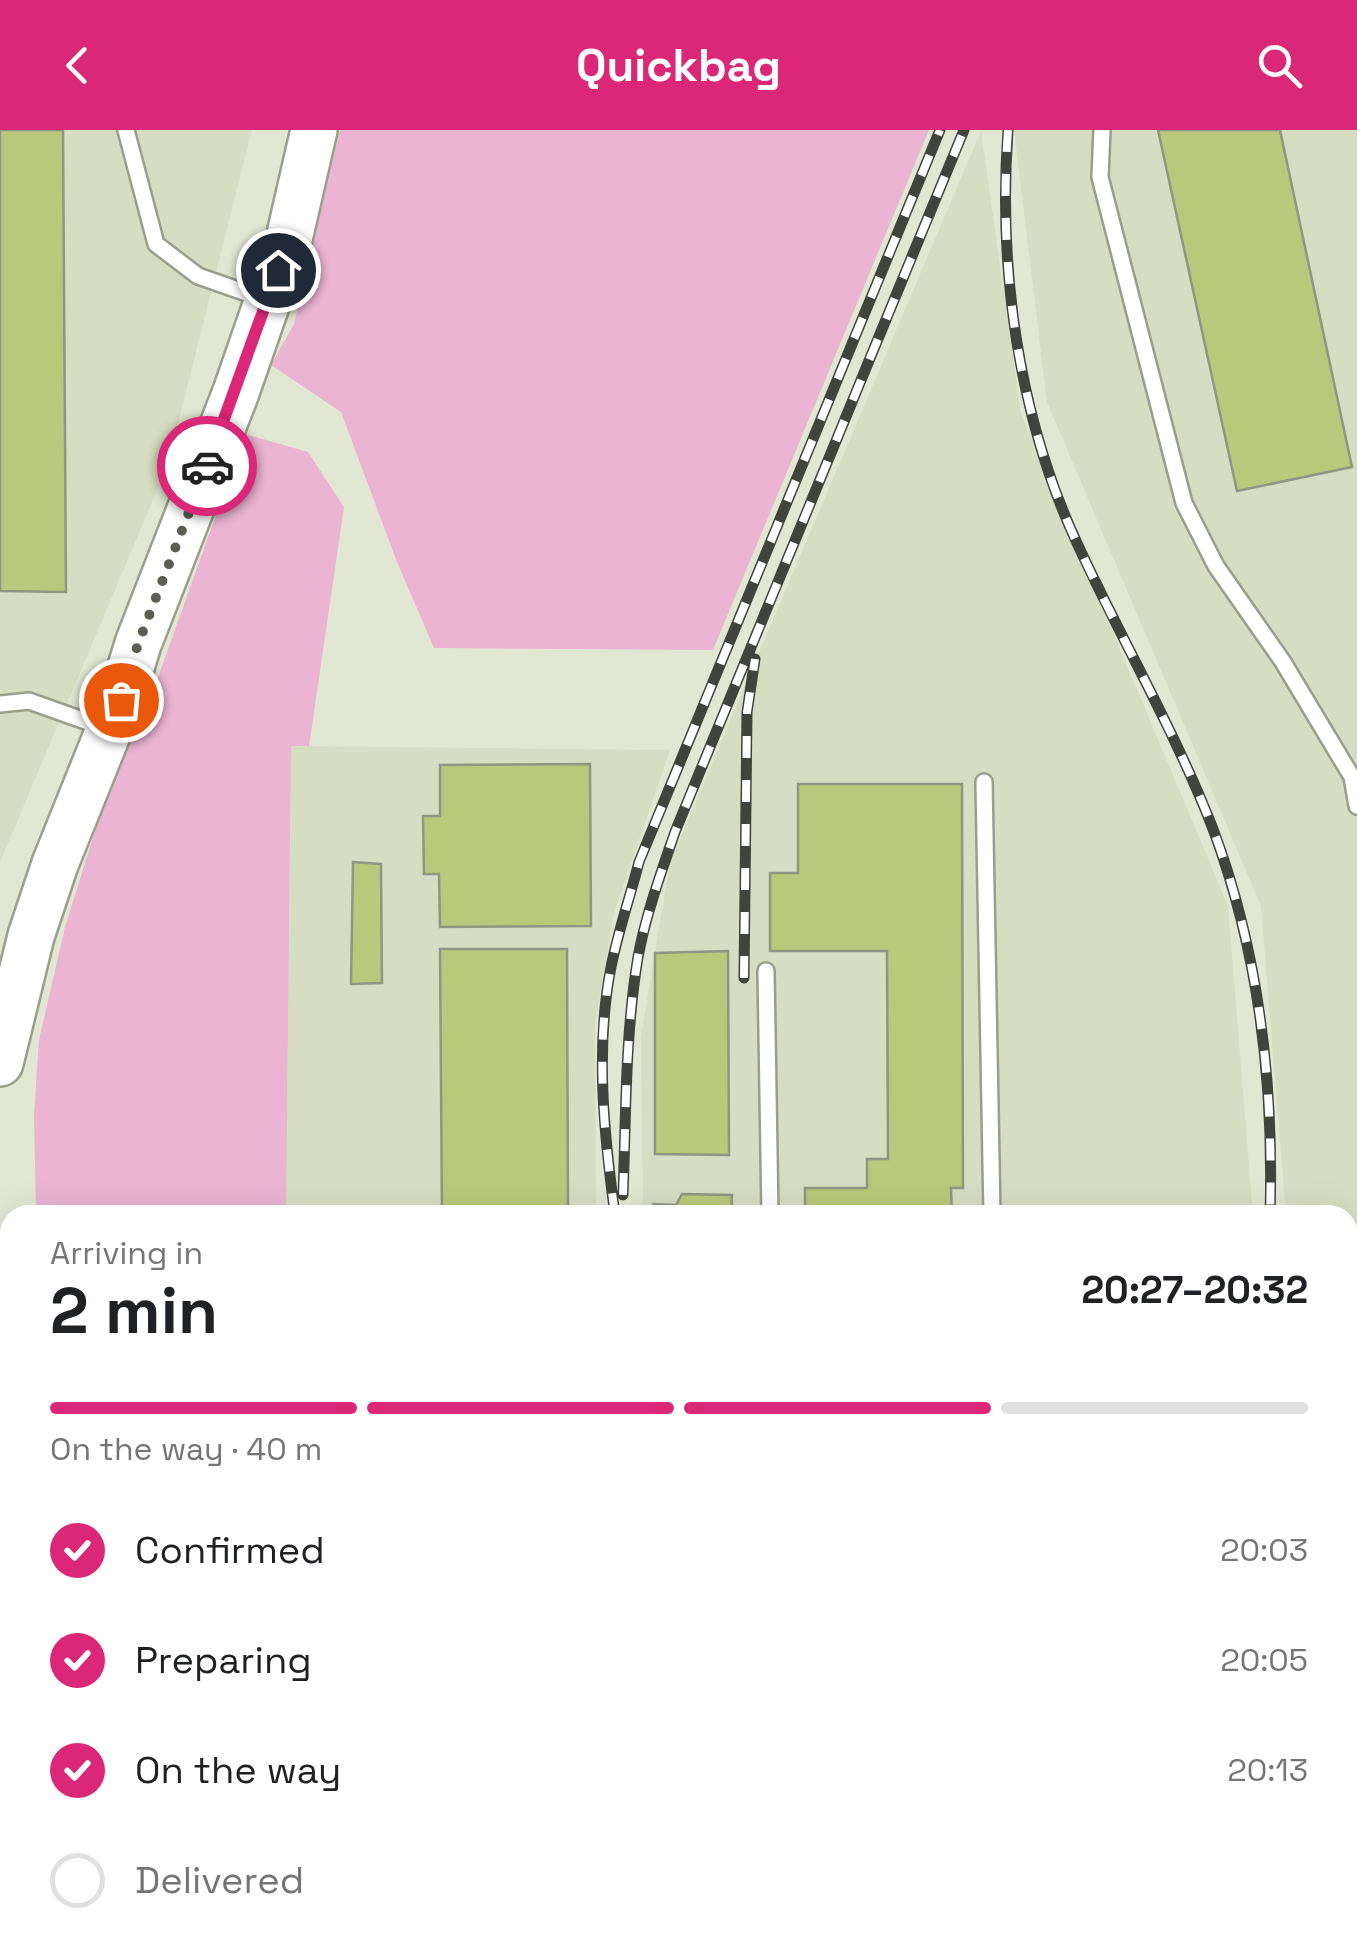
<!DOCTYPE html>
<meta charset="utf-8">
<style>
body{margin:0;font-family:"Space Grotesk",sans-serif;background:#f6f6f6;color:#202124;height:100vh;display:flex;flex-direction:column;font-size:38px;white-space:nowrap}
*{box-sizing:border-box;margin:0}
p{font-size:32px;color:#757577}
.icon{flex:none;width:55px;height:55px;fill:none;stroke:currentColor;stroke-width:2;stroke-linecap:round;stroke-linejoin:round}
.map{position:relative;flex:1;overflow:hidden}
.drawer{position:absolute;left:0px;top:1075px;width:1358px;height:752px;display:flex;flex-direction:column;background:#fff;border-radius:30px 30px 0 0;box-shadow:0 10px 40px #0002}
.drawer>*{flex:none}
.pin{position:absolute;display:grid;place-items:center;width:85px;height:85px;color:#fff;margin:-42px;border:5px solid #fff;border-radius:50%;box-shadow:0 2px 10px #0007}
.courier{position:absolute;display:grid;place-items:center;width:100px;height:100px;margin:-50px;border:8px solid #db2777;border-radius:50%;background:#fff;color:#222;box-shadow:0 2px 12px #0007}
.head em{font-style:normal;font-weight:700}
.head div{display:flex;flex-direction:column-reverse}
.head{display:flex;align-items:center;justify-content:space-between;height:170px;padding:0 50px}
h1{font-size:65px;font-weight:700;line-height:75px}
.bar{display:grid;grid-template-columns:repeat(4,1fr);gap:15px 10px;align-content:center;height:120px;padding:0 50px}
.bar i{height:12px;border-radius:8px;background:#e0e0e0}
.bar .active{background:#db2777}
.bar p{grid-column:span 4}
ol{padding:0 50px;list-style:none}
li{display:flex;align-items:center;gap:30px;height:110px}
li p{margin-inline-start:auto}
li .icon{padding:10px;border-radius:50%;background:#db2777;color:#fff;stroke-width:4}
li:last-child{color:#757577}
li i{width:55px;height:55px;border:5px solid #e0e0e0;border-radius:50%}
header{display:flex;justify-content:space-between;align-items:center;height:130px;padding:0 50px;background:#db2777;color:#fff;font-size:45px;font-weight:700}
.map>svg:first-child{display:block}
.built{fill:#d7ddc2}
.green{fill:#eab4d2}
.building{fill:#b9c97b;stroke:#919583;stroke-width:2.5}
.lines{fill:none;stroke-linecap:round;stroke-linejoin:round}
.lane-casing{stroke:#9a9f8c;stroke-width:20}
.secondary-casing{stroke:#9a9f8c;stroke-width:50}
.lane{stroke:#fff;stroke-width:15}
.secondary{stroke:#fff;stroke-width:45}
.rail-casing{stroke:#41443a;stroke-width:11}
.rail{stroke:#fff;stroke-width:8;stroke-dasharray:22;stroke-linecap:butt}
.done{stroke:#5b5e52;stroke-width:10;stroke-dasharray:0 18}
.route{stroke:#db2777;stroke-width:12}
</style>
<header><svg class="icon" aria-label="back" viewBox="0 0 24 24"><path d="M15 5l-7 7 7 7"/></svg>Quickbag<svg class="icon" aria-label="search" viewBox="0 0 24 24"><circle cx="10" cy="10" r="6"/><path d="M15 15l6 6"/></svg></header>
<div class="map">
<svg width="1357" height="1826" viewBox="0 0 1357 1826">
<rect width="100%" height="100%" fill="#e2e7d3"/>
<path class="built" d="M0,0H252L167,337L0,732Z
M1014,0H1357V1106H1348V1085H1286L1261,776L1047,272Z
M981,1L1021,283L1228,776L1253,1085H643L641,907L670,732Z
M291,616L670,620L614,783L595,895L596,1085H286Z
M36,1818H1258V1826H36Z"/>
<path class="green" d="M340,0H929L713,520L434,518L397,432L341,282L271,235L294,194Z
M245,304L308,322L344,377L309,616H291L286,1085H36L34,985L39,910L65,797L108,660L152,564Z"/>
<path class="building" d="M0,0H63L66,462L0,461Z
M1158,0H1280L1352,337L1237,361Z
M590,634L591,796L440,797L439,744H424L423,686H440V635Z
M798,654H962L963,1058H951L952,1085H805V1058H867V1029H888L887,821H770V743H798Z
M353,732L381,734L382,853L351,854Z
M440,819H567L568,1085H442Z
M728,821L729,1025L655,1024V823Z
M682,1064L732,1065L731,1085H653V1074L676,1075Z
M1348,1682H1357V1738H1348Z
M1348,1782H1357V1826H1300V1818H1348Z
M362,1818H567V1826H362Z"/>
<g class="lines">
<defs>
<path id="lane" d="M126,0L156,114L198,146L264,169
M1102,0L1100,47L1184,373L1216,436L1283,532L1352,647L1357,676
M0,574L29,571L105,598
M984,652L992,1085
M766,841L770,1085
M0,1557H10
M214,1826L215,1818"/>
<path id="secondary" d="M0,933L31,806L55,734L121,570L138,514L236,262L289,109L314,0
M1348,1180H1357
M0,1184H10"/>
</defs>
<use href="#lane" class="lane-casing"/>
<use href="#secondary" class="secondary-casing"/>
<use href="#lane" class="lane"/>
<use href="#secondary" class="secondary"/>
<defs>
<path id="rail" d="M1008,0C998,138 1018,286 1077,413C1121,509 1175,601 1213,699C1259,822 1274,954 1270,1085
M744,848L747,582L755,529
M623,1065C626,986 625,905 638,827C646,784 661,743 675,702L964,0
M615,1085C604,1004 595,919 611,837C618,802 630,767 639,732L940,0
M627,1818V1826
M1271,1818V1826"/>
</defs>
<use href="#rail" class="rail-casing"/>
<use href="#rail" class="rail"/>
</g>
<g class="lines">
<path class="done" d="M121,570L138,514L207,336"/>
<path class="route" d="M207,336L278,140"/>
</g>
</svg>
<div class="pin" style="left:121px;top:570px;background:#ea580c"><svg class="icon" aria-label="bag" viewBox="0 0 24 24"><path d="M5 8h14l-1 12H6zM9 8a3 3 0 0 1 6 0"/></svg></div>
<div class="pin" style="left:278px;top:140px;background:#1f2937"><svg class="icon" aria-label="home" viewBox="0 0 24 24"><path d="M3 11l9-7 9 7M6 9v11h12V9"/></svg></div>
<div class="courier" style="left:207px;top:336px"><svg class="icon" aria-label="car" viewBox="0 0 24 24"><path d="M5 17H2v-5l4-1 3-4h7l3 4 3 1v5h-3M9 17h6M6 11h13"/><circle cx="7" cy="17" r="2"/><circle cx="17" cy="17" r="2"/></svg></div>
<section class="drawer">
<div class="head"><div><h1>2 min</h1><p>Arriving in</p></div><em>20:27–20:32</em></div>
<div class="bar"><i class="active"></i><i class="active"></i><i class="active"></i><i></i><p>On the way · 40 m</p></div>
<ol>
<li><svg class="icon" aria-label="check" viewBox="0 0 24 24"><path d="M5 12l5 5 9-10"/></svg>Confirmed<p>20:03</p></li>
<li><svg class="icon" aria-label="check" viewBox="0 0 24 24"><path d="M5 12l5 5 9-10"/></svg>Preparing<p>20:05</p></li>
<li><svg class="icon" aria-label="check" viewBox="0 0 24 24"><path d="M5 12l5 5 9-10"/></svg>On the way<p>20:13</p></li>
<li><i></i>Delivered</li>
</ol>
</section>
</div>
